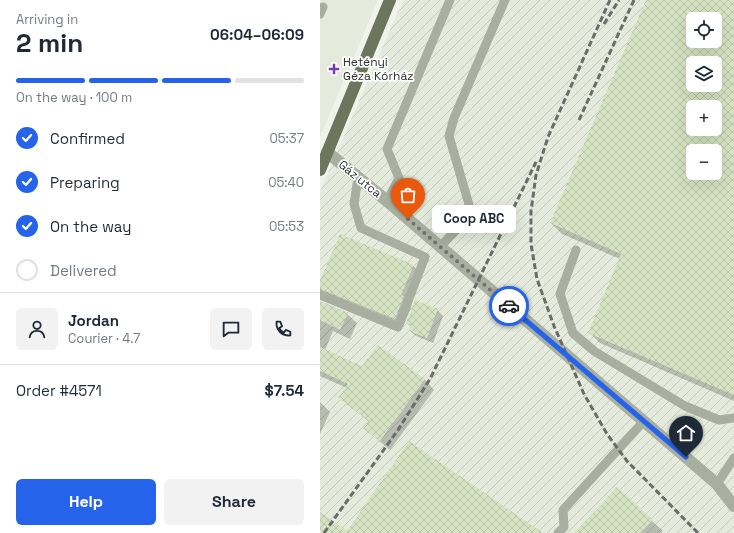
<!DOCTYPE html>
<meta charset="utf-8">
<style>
body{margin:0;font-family:"Space Grotesk",sans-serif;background:#f2f2f3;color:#1f2937;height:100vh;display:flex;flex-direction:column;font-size:15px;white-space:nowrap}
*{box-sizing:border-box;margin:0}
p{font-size:13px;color:#747a83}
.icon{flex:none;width:22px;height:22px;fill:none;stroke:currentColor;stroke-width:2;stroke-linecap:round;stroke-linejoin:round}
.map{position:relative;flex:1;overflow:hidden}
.side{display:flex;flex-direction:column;background:#fff;width:320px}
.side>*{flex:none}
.fabs{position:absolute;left:366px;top:12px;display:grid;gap:8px}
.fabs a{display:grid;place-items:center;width:36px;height:36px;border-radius:6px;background:#fff;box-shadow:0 4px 16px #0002;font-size:20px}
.pin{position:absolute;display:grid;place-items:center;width:34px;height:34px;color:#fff;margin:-41px -17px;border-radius:50% 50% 50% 0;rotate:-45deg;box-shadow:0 0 4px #0007}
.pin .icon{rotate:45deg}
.courier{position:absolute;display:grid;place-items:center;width:40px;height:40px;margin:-20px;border:3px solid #2563eb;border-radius:50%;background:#fff;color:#222;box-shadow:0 1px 5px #0007}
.bubble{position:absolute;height:28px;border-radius:6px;background:#fff;box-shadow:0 4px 16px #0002;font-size:13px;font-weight:800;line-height:28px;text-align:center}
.headline em{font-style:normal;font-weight:800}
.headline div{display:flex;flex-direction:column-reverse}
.headline{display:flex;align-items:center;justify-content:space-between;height:68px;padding:0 16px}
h1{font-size:26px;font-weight:800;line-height:30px}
.bar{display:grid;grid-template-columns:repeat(4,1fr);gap:6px 4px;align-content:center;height:48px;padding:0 16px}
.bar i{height:5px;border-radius:3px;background:#e0e1e3}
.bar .current{background:#2563eb}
.bar p{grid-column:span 4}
.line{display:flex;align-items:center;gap:10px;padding:0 16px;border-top:1px solid #e0e1e3}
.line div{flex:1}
.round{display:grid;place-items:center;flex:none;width:42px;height:42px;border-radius:6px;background:#f2f2f3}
ol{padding:0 16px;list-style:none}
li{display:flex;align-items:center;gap:12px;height:44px}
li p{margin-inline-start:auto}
li .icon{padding:4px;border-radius:50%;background:#2563eb;color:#fff;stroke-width:4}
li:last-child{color:#747a83}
li i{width:22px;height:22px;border:2px solid #e0e1e3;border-radius:50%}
.action{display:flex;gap:8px;margin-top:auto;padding:8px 16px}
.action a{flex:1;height:46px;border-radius:6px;background:#2563eb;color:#fff;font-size:16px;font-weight:800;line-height:46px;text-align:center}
.action a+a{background:#f2f2f3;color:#1f2937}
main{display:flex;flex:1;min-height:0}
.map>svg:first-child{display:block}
.built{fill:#e4ebdc}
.industrial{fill:url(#industrial-furrows);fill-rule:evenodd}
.shadow{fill:#0003;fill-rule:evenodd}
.building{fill:url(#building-cross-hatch);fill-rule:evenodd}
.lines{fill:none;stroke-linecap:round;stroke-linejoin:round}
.lane{stroke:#a8aea0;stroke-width:9}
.street{stroke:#a8aea0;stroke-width:12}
.primary{stroke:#6c765d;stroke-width:12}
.rail{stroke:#6a6c68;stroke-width:3;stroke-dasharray:6 3;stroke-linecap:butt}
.done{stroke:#72746f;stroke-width:4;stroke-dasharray:0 7.2}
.route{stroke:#2563eb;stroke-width:5}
.poi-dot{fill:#763cb2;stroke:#fff;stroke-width:1.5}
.labels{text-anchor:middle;stroke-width:3.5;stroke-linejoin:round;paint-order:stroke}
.poi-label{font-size:12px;fill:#2e2f2c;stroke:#fff;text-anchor:start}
.street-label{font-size:12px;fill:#2e2f2c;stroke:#fff}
</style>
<main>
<section class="side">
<div class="headline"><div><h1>2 min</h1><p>Arriving in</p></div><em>06:04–06:09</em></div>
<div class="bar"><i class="current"></i><i class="current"></i><i class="current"></i><i></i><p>On the way · 100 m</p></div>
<ol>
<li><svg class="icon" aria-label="check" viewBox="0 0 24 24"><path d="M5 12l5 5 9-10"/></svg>Confirmed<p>05:37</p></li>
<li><svg class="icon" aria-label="check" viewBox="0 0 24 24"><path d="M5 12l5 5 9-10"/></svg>Preparing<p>05:40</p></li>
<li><svg class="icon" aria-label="check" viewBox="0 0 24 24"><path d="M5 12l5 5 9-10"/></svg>On the way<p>05:53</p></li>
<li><i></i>Delivered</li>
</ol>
<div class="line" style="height:72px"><a class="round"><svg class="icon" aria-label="person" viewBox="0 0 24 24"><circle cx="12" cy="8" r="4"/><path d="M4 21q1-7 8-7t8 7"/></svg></a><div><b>Jordan</b><p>Courier · 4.7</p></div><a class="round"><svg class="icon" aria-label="chat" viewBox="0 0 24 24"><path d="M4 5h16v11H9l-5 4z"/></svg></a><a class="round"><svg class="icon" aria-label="phone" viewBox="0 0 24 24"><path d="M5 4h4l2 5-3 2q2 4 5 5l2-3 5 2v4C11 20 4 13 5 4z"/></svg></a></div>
<div class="line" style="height:52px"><div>Order #4571</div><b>$7.54</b></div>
<div class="action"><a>Help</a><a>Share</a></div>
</section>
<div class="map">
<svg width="414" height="533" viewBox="0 0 414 533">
<defs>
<pattern id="industrial-furrows" width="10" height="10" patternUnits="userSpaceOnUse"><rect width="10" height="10" fill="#e4ebdc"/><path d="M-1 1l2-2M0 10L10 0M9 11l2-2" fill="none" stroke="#c4cabd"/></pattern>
<pattern id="building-cross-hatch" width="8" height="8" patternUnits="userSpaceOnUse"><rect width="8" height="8" fill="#d5e3c2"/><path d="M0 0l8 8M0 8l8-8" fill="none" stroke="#b7c3a7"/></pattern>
</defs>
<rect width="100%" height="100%" fill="#f0f3ec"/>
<path class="built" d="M0,0H58L0,137Z"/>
<path class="industrial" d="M83,0H414V533H0V191ZM373,19H395V41H373ZM373,63H395V85H373ZM373,107H395V129H373ZM373,151H395V173H373Z"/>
<path class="shadow" d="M327,0H414V401L280,343L269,332L300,259L242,234L231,223ZM373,19H395V41H373ZM373,63H395V85H373ZM373,107H395V129H373ZM373,151H395V173H373Z
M93,266L102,274L90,303L92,305L83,327L0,294V284Z
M0,302L27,314L37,323L30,339L13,331L5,350L42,367L58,346L105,380L114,390L70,450L45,429L49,422L20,398L27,388L0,376Z
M117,310L123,316L113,343L96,336L90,331L91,327L87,323Z
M0,402L10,412L0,434Z
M332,521L343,531L341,533H255Z"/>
<path class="building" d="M326,0H414V395L268,333L301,254L230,223ZM373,19H395V41H373ZM373,63H395V85H373ZM373,107H395V129H373ZM373,151H395V173H373Z
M20,234L94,265L81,295L84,296L75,319L0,289V281Z
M95,300L118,309L107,338L89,331L91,325L86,323Z
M0,301L28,313L20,330L0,320Z
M58,345L105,379L60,441L43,429L49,421L18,398L28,384L0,371V347L42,366Z
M89,441L223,533H0V512L27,531Z
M297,487L333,520L320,533H254Z"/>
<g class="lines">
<path class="lane" d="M0,14L3,7
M67,201L79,178L67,149L130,0
M120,247L147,219L150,208L129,136L134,118L185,0
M256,250L240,294L253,333L274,351L365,406L399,420L414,418
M0,295L78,327L105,257L41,228L34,204L38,178
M397,484L414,458
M238,533L244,527L243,510L324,421"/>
<path class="street" d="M7,152L67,201L397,484L414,506"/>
<path class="primary" d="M0,170L70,0"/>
<path class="rail" d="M290,0L228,137L216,175L211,211V244L217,279L234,326L264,394L287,434L307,461L378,533
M284,24L299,0
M259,120L314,0
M4,533L78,430L110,379L216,162"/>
</g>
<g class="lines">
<path class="done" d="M88,219L189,306"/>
<path class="route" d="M189,306L366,457"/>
</g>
<path class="poi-dot" d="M12 63h4v4h4v4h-4v4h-4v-4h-4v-4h4z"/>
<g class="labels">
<g class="poi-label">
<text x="23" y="66">Hetényi<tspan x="23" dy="14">Géza Kórház</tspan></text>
</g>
<g class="street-label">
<text transform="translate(40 179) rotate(39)" y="4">Gáz utca</text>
</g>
</g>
</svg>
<div class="fabs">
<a><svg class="icon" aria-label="locate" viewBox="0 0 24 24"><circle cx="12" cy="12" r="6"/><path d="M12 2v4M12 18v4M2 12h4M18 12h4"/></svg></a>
<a><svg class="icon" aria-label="layers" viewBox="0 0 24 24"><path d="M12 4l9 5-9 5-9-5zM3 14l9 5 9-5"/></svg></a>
<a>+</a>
<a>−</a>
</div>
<div class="pin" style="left:88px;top:219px;background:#ea580c"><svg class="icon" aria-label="bag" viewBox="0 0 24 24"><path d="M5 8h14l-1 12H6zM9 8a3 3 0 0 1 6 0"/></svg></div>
<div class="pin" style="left:366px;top:457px;background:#1f2937"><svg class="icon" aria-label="home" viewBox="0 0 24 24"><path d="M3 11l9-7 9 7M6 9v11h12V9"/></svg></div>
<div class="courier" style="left:189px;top:306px"><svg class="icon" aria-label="car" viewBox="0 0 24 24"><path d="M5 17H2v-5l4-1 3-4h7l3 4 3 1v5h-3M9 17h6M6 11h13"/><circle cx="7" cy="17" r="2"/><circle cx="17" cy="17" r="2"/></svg></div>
<div class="bubble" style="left:112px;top:205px;width:84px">Coop ABC</div>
</div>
</main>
